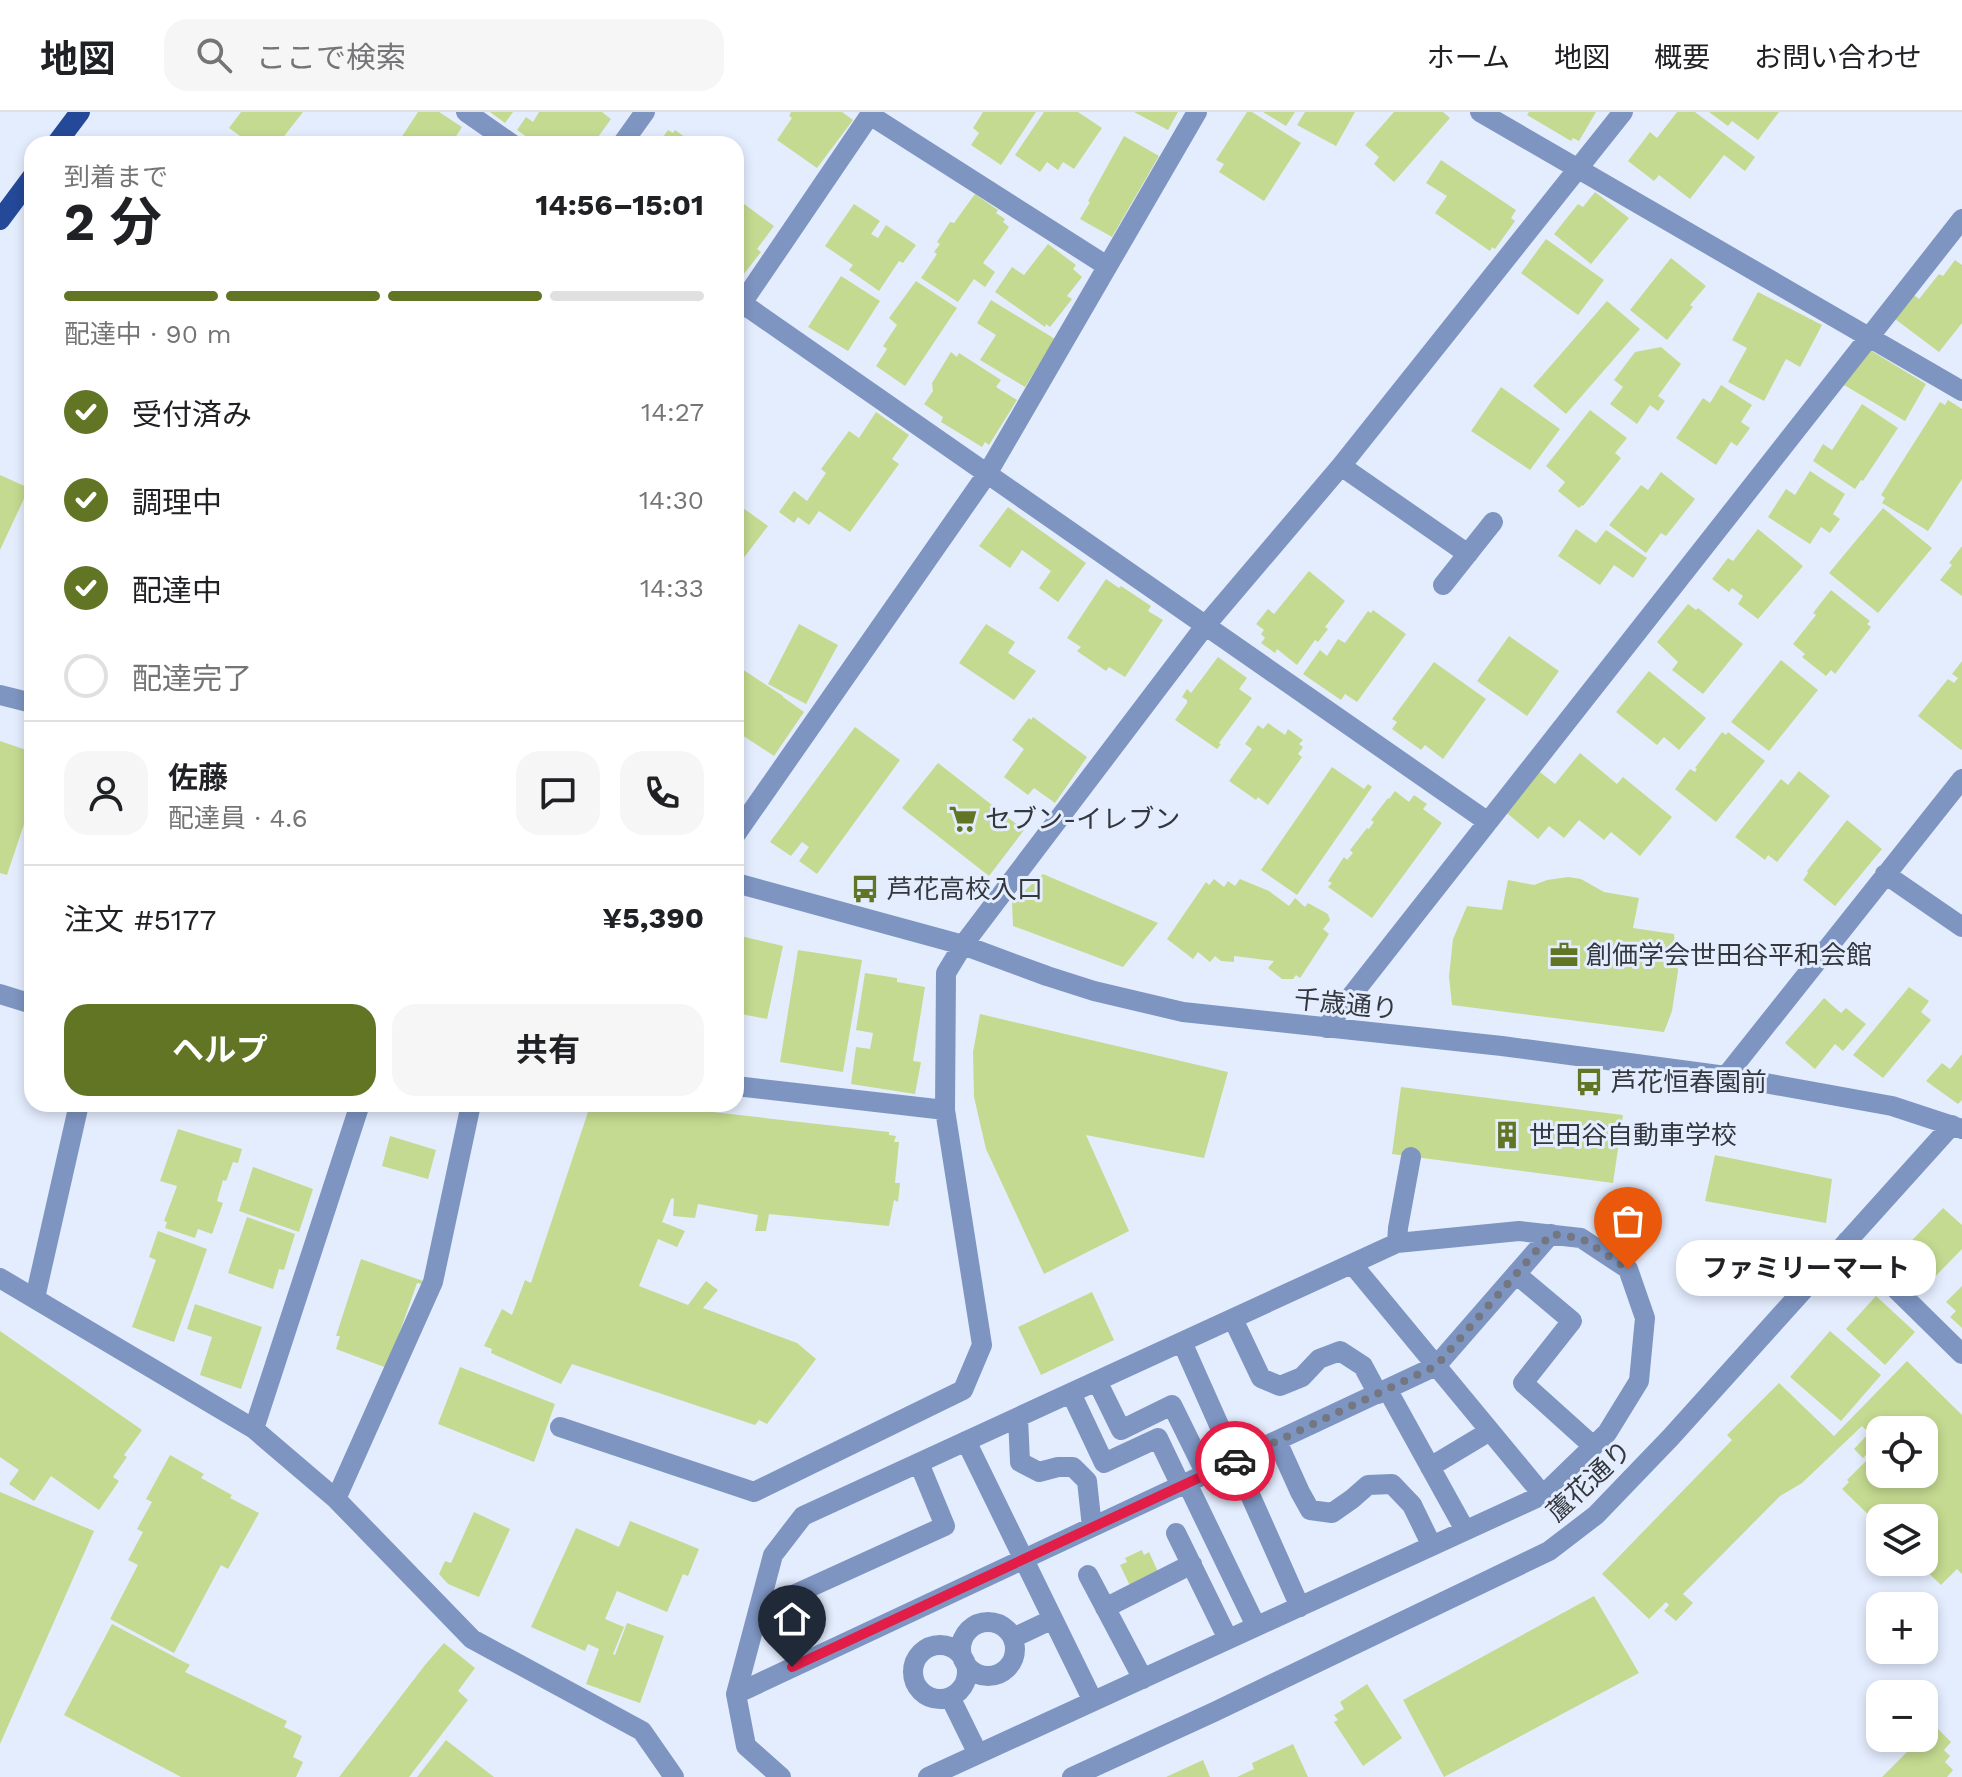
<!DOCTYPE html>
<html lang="ja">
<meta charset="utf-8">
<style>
body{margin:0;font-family:"Work Sans","Noto Sans JP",sans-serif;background:#f6f6f6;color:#202124;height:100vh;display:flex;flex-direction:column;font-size:30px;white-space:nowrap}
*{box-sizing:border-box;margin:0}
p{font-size:26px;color:#757577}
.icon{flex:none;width:44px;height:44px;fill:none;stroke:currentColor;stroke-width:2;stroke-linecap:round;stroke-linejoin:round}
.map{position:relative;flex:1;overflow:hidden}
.details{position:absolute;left:24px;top:24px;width:720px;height:976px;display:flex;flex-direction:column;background:#fff;border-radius:24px;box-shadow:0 4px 12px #0003}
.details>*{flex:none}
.controls{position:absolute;left:1866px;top:1304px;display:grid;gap:16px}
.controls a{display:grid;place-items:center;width:72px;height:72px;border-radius:16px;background:#fff;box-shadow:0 4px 12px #0003;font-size:40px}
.pin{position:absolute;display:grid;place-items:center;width:68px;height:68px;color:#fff;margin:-82px -34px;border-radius:50% 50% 50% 0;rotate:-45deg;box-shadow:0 0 8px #0007}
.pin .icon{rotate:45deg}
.courier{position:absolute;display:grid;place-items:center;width:80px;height:80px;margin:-40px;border:6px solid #e11d48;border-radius:50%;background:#fff;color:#222;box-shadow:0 2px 10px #0007}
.bubble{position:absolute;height:56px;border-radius:24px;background:#fff;box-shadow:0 4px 12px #0003;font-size:26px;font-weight:700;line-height:56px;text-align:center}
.head em{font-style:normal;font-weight:700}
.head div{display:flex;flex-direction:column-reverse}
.head{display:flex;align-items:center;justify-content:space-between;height:136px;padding:0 40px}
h1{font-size:52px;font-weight:700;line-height:60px}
.bar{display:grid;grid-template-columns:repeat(4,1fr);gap:12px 8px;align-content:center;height:96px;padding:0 40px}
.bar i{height:10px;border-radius:6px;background:#e0e0e0}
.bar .selected{background:#617525}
.bar p{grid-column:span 4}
.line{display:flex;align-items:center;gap:20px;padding:0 40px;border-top:2px solid #e0e0e0}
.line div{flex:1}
.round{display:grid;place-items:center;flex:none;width:84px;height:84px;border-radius:24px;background:#f6f6f6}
ol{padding:0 40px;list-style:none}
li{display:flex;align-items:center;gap:24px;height:88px}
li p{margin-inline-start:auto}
li .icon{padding:8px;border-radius:50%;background:#617525;color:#fff;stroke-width:4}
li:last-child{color:#757577}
li i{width:44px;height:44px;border:4px solid #e0e0e0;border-radius:50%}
.action{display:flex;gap:16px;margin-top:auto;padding:16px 40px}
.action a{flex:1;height:92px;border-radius:24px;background:#617525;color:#fff;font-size:32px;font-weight:700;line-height:92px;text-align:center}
.action a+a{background:#f6f6f6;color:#202124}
header{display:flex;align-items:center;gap:48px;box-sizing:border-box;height:112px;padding:0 40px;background:#fff;border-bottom:2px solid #e0e0e0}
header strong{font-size:38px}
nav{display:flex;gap:44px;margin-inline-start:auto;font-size:28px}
.search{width:560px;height:72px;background:#f6f6f6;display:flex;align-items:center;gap:20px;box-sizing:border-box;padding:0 28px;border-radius:24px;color:#757577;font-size:30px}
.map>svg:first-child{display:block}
.building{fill:#c4da90}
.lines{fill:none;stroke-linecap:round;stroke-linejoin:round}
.minor{stroke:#7e95c2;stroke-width:20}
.major{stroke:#244998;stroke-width:20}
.done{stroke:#727781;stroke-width:8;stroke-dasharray:0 14.4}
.route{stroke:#e11d48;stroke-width:10}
.labels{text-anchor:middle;stroke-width:6;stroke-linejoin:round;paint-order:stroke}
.poi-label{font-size:26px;fill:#34383e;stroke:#e4edfe;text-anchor:start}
.street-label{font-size:26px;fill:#34383e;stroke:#e4edfe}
</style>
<header>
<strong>地図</strong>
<div class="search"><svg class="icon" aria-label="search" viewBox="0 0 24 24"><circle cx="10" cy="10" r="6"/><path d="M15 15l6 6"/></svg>ここで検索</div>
<nav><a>ホーム</a><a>地図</a><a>概要</a><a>お問い合わせ</a></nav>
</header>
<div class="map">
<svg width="1962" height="1665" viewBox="0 0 1962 1665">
<rect width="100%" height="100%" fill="#e4edfe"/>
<path class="building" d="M241,0H303L278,32H251L229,16Z
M418,0H439L462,15L451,32H397Z
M490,0H513L505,11Z
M539,0H602L611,7L593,32H537L517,18L526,5L533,10Z
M791,0H842L853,8L817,56L777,28L792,6L789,4Z
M983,0H1036L1001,53L971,33L979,21L973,16Z
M1044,0H1078L1102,16L1074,57L1063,50L1058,58L1047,50L1040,60L1015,43Z
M1134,0H1178L1168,18Z
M1247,0H1252L1301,31L1264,89L1219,60L1224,52L1216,48Z
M1263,0H1295L1286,14Z
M1305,0H1355L1336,34L1297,13Z
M1394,0H1443L1450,6L1394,70L1374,52L1379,45L1365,33Z
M1529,0H1596L1579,29L1573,26L1571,29L1527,3Z
M1677,0H1695L1755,45L1745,59L1724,43L1690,87L1659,63L1654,69L1628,49L1650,20L1657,26Z
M1709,0H1779L1758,28L1732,9L1728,14Z
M668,18L673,21L675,18L695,32H658Z
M1124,24L1159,44L1112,125L1080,107L1090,90L1088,89Z
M1441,48L1516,98L1511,106L1515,109L1495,137L1492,135L1490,139L1435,101L1447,84L1426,71Z
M1595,80L1629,106L1591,152L1554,122L1578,92L1583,95Z
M975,82L998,98L996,101L1005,107L1003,110L1009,115L983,151L995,160L985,175L974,167L958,190L921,166L937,142L934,140L940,132L937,130L950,110L954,111Z
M736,86L774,114L757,137L761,140L740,167L736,165Z
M854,92L880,109L871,122L878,126L886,113L916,133L903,151L899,149L879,179L849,158L853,153L825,134Z
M1546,127L1604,168L1578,203L1521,161Z
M1048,132L1076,153L1073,157L1082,165L1067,184L1072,187L1050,215L1046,212L1045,215L995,180L1012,155L1024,163Z
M1671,146L1706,174L1690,193L1693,195L1667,228L1630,198Z
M1955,148L1962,153V211L1939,240L1895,207L1914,183L1919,187L1939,162L1943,164Z
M841,164L880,189L848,239L808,215Z
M916,169L957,196L905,274L876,254L887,237L883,234L897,213L889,206Z
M1758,180L1822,213L1800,255L1786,247L1764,289L1728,270L1747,236L1732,228Z
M991,188L1055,227L1025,275L980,248L996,223L977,211Z
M1607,189L1640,217L1566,302L1533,274Z
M1661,235L1681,252L1658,284L1665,289L1658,299L1650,293L1637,312L1610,292L1623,275L1614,268L1635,240Z
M1870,238L1926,272L1905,309L1844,273Z
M951,240L957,245L959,241L1001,268L996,275L1017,288L989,333L985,330L982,335L941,310L943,305L924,292L933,279L932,271Z
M1721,273L1752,293L1741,310L1750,316L1737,334L1731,330L1716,353L1676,326L1703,286L1710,291Z
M1501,275L1560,317L1530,358L1471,319Z
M1948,288L1962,297V367L1928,419L1882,391L1885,386L1881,383L1940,290L1945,293Z
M1862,292L1898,316L1863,369L1861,368L1855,377L1813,349L1823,332L1832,338Z
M1590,298L1627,326L1615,341L1621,346L1583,394L1582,393L1579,396L1558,379L1565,370L1546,354Z
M876,300L909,323L892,347L899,352L850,420L819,399L809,413L798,405L794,411L779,400L794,379L807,389L826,361L821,357L849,319L859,326Z
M1810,359L1845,382L1833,402L1840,407L1830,421L1821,415L1810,432L1768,405L1786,377L1795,383Z
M1661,360L1695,387L1666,424L1661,421L1646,441L1609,413L1641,373L1648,378Z
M0,363L29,376L0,438Z
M736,391L768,414L739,452L736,450Z
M1008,395L1086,451L1058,490L1039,476L1051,459L1022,438L1010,456L979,434Z
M1883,396L1932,436L1878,501L1829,461Z
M1576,417L1596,431L1606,418L1647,446L1633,466L1614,453L1600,473L1558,444Z
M1758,417L1803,454L1758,507L1738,492L1743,484L1732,476L1729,480L1712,467L1728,446L1733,449Z
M1962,434V484L1940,468L1952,453L1949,451Z
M1309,459L1345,489L1325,515L1328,517L1318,530L1315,528L1297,553L1277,537L1275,541L1261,531L1265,526L1261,522L1264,518L1256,512L1268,497L1274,502Z
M1106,467L1119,476L1121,474L1151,494L1148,499L1163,508L1125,565L1109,555L1106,559L1077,539L1081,535L1067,526Z
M1831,478L1870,509L1867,512L1871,515L1835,562L1831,558L1826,564L1802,545L1805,542L1793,532L1816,503L1813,501Z
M1688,492L1696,498L1698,496L1743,532L1703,582L1672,558L1678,550L1657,530Z
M1373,498L1406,522L1357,590L1345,582L1341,588L1303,562L1320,538L1327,544L1338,527L1345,531L1368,499L1371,501Z
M799,512L838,533L806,592L768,572Z
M986,512L1015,530L1008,541L1036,559L1014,588L959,551Z
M1509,524L1559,559L1527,604L1477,569Z
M1218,545L1247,566L1239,577L1252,586L1219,631L1221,632L1217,637L1175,608L1187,591V588L1182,585L1187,577L1191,581Z
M1781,548L1818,578L1769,639L1731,610Z
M1962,549V637L1961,638L1918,604L1948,567L1954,571L1958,566L1952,562Z
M1434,550L1486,587L1443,647L1425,633L1421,638L1392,617L1397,610L1392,607Z
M742,557L783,584V585L804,600L774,644L736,619V567Z
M1649,559L1706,606L1679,638L1664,625L1657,633L1616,600Z
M1033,605L1087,645L1055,691L1034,676L1028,683L1004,665L1024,637L1012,628L1029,606L1031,608Z
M1268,611L1285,623L1288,617L1303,628L1299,632L1303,635L1298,642L1302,645L1268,693L1258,685L1256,688L1229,669L1252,637L1245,632L1258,613L1263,617Z
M855,615L900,648L817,762L799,749L809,735L802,730L791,744L770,730Z
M1722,620L1726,623L1728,620L1765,649L1716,710L1675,677L1690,657L1695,660L1697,657L1695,656Z
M0,629L32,640V688L7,763L0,761Z
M1580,641L1617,672L1623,665L1672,705L1640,744L1611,720L1604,728L1579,708L1564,726L1549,714L1538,727L1502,697L1535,656L1555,672Z
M938,651L1024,718L989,764L902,696Z
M1332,655L1364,677L1368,672L1372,675L1297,783L1261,758Z
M1799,659L1830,684L1777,750L1768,743L1765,748L1735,725L1781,667L1788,673Z
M1395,679L1409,690L1414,683L1427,692L1423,697L1442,711L1372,806L1328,775L1332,771L1328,769L1344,745L1347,748L1353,741L1350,738L1367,716L1369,717L1374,710L1371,708L1388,686L1389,687Z
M1847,708L1882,737L1835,794L1803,768L1808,761L1807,759Z
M1043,762L1158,811L1123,855L1013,814L1012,790Z
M1568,765L1581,767L1604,780L1639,786L1633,816L1674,822L1678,859L1672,899L1664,920L1452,893L1449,865L1453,827L1467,794L1502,798L1508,768L1534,773L1547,768Z
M1214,767L1224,775L1228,769L1235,774L1240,767L1269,779L1289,794L1295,786L1305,795L1308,791L1328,802L1330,808L1323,817L1329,822L1300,866L1296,863L1293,867H1282L1268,856L1274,849L1234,844V850L1221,849L1215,844L1210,850L1198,840L1193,847L1167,827L1206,770L1209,773Z
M736,823L783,834L767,907L736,901Z
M798,838L862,848L843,960L780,950Z
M865,861L897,866V870L925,875L913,949L921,950L915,982L851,972L856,935L870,937L873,921L856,918Z
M1909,875L1929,889L1921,900L1931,908L1883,966L1853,943Z
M1824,886L1841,901L1846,896L1866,912L1843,939L1835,932L1815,957L1785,931Z
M980,902L1228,960L1204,1046L1086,1023L1129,1119L1044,1162L986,1037L974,985L973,940Z
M1962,942V988L1958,992L1926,969L1942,951L1950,957Z
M1401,975L1623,1003L1613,1071L1392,1042Z
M576,992H669L668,995L889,1020V1023L896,1024L894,1030H899L895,1071H900L898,1090L894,1088L889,1114L769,1102L766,1119H755L758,1103L698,1092L695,1106L673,1104L674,1086L671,1087L662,1110L685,1119L677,1135L658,1127L639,1174L688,1193L706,1169L718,1178L703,1196L797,1231L816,1247L767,1312L759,1308L755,1313L572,1252L561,1272L491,1241L492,1237L484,1234L502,1197L512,1203L525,1168L531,1171L589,997Z
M178,1017L242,1037L238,1051L233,1050L226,1069L223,1068L217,1089L223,1091L212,1122L198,1117L195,1126L165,1116L167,1110L164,1109L177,1074L160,1069Z
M390,1024L436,1038L428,1067L382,1054Z
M1715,1043L1832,1067L1826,1111L1705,1089Z
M253,1055L313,1077L299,1120L239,1099Z
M1943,1096L1962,1113V1137L1923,1177L1894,1147Z
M247,1105L295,1122L284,1158L279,1157L273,1177L228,1161Z
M158,1119L207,1137L174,1230L132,1215L156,1148L149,1145Z
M361,1147L423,1169L422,1172L417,1171L387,1256L336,1237L340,1224H336Z
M1962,1174V1216L1950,1205L1956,1199L1946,1190Z
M1092,1180L1114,1228L1041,1263L1018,1215Z
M1876,1184L1915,1220L1885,1253L1846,1217Z
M195,1192L262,1215L241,1277L200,1263L212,1225L187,1217Z
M0,1219L142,1318L124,1343L127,1345L113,1365L119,1369L99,1398L51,1364L34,1389L9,1372L19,1358L0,1345Z
M1830,1219L1881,1263L1841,1309L1790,1265Z
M1907,1249L1962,1303V1462L1957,1457L1941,1473L1917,1450H1924V1406H1880V1414L1842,1377L1849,1370L1847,1368L1880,1335V1362H1924V1318H1880V1332L1878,1330L1863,1346L1854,1337L1869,1321L1862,1314L1802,1371L1780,1384L1683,1482L1693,1491L1676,1509L1664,1499L1669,1493L1666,1490L1649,1507L1602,1462L1732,1328L1727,1323L1779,1271L1834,1324Z
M460,1255L555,1292L534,1350L438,1312Z
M170,1343L204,1362L201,1366L232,1383L230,1386L259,1401L228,1457L221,1453L174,1541L110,1507L138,1453L128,1448L143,1420L137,1417L152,1390L146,1387Z
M0,1380L94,1419L0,1632Z
M474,1400L510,1417L479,1485L448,1472L439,1462L445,1449L451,1451Z
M630,1409L699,1437L688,1464L683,1462L667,1500L617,1479L605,1507L624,1515L613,1542L615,1543L627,1511L664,1524L640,1591L586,1572L599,1537L588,1532L585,1539L531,1515L576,1416L619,1435Z
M1142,1438L1144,1443L1149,1440L1159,1462L1131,1476L1120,1453L1127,1450L1125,1446Z
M1594,1484L1639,1561L1444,1665L1403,1588Z
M112,1512L190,1553L185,1560L287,1609L284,1615L302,1624L293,1645L303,1650L296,1665H181L64,1603Z
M444,1531L475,1556L458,1579L468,1588L409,1665H339L425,1553Z
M1367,1572L1402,1626L1363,1654L1334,1610L1338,1608L1334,1603L1344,1597L1340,1590Z
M1934,1613L1951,1630L1944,1638L1950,1644L1945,1650L1953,1658L1947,1665H1882L1921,1626H1924V1623Z
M446,1628L494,1665H417Z
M1293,1632L1308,1665H1237L1254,1657L1252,1651Z
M1203,1648L1210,1665H1166Z"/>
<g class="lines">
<path class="minor" d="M466,0L512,32
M1480,0L1962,279
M870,3L1107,154
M622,32L645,0
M736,187L1488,710
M736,200L872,0
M1341,354L1468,442
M1443,473L1493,410
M0,583L32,591
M736,722L987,362L1197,0
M1885,762L1962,815
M736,771L963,833L1047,864L1094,879L1183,900L1502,934L1726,964L1892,994L1962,1017
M0,882L32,892
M1326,916L1962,107
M1726,964L1962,667
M736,974L945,998
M1847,1129L1962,1242
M1397,1131L1398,1116L1411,1045
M1352,1152L1543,1383
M1516,1162L1572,1209L1523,1271L1593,1334
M0,1166L254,1317L336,1387L472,1527L642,1619L674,1665
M35,1186L79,992
M1233,1207L1261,1266L1280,1274L1302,1265L1319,1247L1340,1239L1363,1254L1378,1282
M1182,1230L1300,1495
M1097,1269L1121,1318L1172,1293L1206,1362
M1387,1277L1465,1418
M1071,1281L1104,1351L1158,1326L1181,1374
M1018,1305L1020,1350L1039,1360L1058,1355H1073L1087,1369L1092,1415
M560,1315L754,1380L963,1278L982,1233L945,998L946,861L963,833L1205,514L1341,354L1623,0
M254,1317L360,992
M966,1329L1093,1589
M1277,1329L1300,1380L1310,1398L1332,1401L1352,1387L1368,1373L1392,1372L1412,1393L1432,1434
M1430,1355L1490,1319
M1187,1371L1256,1514
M336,1387L433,1170L471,992
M1176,1421L1228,1527
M1088,1463L1143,1567
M1105,1496L1192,1452
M758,1499L945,1414L919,1351
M961 1537a27 27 0 1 1 54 0a27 27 0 1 1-54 0Z
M1013,1526L1053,1507
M913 1560a27 27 0 1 1 54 0a27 27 0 1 1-54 0Z
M736,1582L1436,1254L1551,1122
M950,1585L978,1642
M781,1665L746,1634L736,1582L773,1443L803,1404L1397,1131L1519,1119L1581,1126L1628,1157L1645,1206L1639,1269L1607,1321L1543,1383L928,1665
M1072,1665L1214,1600L1549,1439L1596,1403L1671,1325L1952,1013"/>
<path class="major" d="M56,32L80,0
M0,108L32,65"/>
</g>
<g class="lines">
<path class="done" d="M1235,1349L1436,1254L1551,1122L1581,1126L1628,1157"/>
<path class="route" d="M792,1555L1235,1349"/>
</g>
<defs>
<symbol id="supermarket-bare" viewBox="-9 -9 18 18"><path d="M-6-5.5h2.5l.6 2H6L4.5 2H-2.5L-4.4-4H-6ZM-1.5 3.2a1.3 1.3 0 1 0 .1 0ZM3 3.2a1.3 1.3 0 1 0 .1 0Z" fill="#617525" stroke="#e4edfe" stroke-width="2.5" paint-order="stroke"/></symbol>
<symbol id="bus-bare" viewBox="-9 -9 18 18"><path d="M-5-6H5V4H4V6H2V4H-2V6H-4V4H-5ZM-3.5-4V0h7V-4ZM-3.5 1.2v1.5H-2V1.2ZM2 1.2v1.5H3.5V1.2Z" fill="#617525" stroke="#e4edfe" stroke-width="2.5" paint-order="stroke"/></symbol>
<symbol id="office-bare" viewBox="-9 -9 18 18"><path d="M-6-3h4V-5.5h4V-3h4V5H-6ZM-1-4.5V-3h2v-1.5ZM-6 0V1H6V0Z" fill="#617525" stroke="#e4edfe" stroke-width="2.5" paint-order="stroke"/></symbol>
<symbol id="building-bare" viewBox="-9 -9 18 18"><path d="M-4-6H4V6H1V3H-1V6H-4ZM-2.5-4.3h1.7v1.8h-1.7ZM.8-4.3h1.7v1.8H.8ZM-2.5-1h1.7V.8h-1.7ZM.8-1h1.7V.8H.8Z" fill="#617525" stroke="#e4edfe" stroke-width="2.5" paint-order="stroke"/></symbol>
</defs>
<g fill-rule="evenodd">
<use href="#supermarket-bare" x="943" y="687" width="40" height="40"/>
<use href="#bus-bare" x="845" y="757" width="40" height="40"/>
<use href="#office-bare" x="1544" y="823" width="40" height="40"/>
<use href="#bus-bare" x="1569" y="950" width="40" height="40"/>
<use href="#building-bare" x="1487" y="1003" width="40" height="40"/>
</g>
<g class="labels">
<g class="poi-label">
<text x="985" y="716">セブン-イレブン</text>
<text x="887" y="786">芦花高校入口</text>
<text x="1586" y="852">創価学会世田谷平和会館</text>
<text x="1611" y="979">芦花恒春園前</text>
<text x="1529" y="1032">世田谷自動車学校</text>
</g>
<g class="street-label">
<text transform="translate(1346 892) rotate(6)" y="9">千歳通り</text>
<text transform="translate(1589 1369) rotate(-43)" y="9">蘆花通り</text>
</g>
</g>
</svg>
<div class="controls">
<a><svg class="icon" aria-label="locate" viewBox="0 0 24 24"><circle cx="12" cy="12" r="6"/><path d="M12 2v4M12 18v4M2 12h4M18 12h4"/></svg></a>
<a><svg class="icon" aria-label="layers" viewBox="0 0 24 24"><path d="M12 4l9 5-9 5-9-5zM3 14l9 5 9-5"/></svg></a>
<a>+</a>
<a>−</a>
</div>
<div class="pin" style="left:1628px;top:1157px;background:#ea580c"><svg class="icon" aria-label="bag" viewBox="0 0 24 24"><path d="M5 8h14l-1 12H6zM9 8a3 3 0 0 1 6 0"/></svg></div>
<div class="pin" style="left:792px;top:1555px;background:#1f2937"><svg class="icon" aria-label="home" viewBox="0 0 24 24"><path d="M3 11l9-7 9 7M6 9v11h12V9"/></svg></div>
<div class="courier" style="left:1235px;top:1349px"><svg class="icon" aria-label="car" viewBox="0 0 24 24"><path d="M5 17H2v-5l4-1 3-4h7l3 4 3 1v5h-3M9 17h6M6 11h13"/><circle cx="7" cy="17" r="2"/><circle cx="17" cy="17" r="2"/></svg></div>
<div class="bubble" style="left:1676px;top:1128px;width:260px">ファミリーマート</div>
<section class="details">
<div class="head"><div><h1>2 分</h1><p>到着まで</p></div><em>14:56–15:01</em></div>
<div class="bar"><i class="selected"></i><i class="selected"></i><i class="selected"></i><i></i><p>配達中 · 90 m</p></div>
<ol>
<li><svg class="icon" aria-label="check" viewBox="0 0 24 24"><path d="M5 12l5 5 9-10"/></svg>受付済み<p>14:27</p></li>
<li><svg class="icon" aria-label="check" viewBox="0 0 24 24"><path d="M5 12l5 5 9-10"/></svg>調理中<p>14:30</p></li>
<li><svg class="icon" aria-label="check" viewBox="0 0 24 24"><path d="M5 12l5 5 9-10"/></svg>配達中<p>14:33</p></li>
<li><i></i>配達完了</li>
</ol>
<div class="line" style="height:144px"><a class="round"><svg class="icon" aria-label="person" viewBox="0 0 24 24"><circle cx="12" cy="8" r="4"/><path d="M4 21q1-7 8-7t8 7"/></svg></a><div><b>佐藤</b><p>配達員 · 4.6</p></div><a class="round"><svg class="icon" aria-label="chat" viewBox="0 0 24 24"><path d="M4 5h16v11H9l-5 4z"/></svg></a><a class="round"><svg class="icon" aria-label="phone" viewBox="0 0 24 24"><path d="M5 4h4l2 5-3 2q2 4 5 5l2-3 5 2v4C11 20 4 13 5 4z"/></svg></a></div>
<div class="line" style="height:104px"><div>注文 #5177</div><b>¥5,390</b></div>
<div class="action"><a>ヘルプ</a><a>共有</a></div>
</section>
</div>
